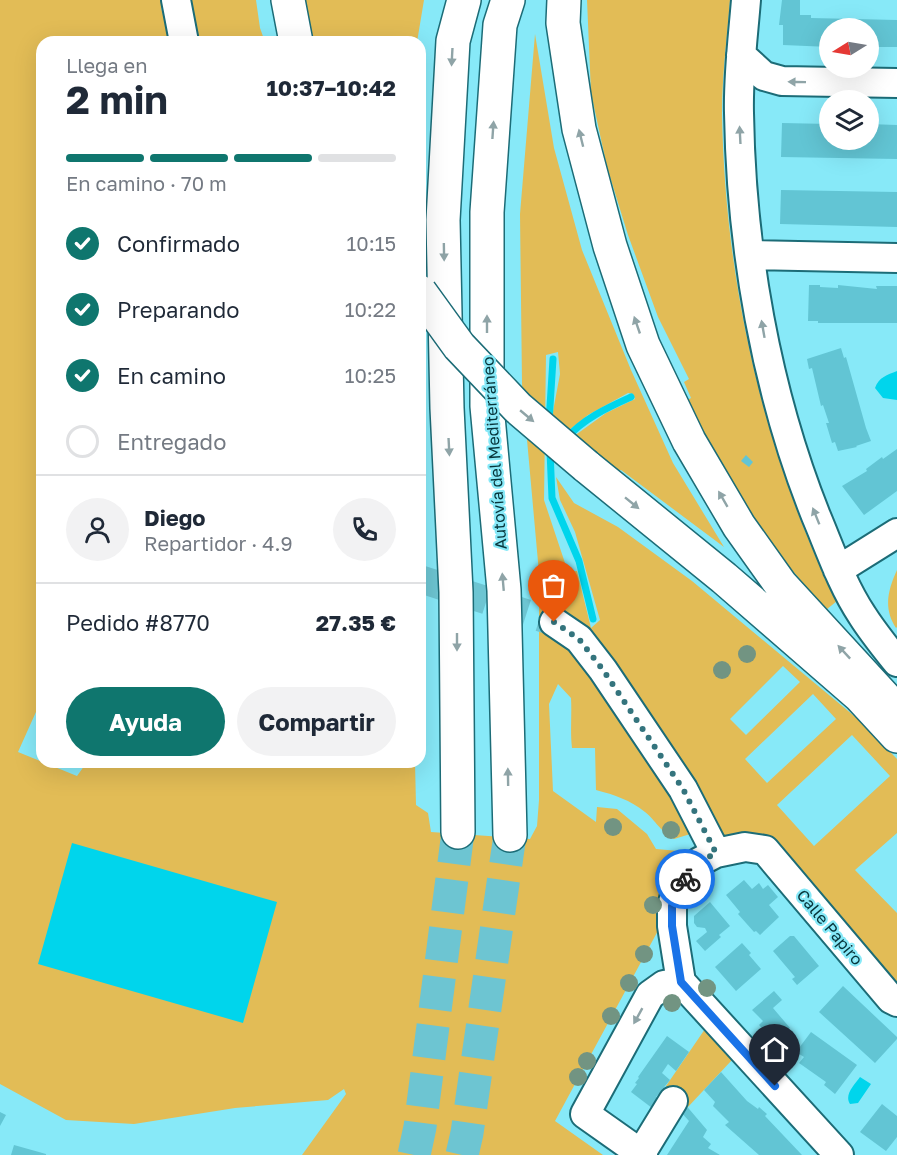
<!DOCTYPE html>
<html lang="es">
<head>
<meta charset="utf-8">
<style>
	:root { --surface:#fff; --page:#f2f2f3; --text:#1f2937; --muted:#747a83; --line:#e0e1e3; --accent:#0f766e }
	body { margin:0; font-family:"Golos Text",sans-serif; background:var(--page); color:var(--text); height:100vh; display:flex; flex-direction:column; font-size:22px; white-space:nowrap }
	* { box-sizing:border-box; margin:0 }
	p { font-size:20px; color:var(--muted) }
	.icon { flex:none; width:33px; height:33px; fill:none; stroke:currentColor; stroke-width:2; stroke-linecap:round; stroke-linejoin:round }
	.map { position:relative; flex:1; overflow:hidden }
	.drawer { position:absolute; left:36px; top:36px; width:390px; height:732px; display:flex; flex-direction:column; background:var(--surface); border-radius:18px; box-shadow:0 6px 24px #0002 }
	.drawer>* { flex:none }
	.needle { width:39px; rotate:259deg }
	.buttons { position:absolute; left:819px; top:18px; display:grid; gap:12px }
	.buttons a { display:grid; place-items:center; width:60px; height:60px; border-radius:50%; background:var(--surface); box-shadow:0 6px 24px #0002; font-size:30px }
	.pin { position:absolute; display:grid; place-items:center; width:51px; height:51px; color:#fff; margin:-62px -26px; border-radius:50% 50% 50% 0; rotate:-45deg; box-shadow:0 0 6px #0007 }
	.pin .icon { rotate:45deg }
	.courier { position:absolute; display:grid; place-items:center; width:60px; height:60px; margin:-30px; border:4px solid #1a73e8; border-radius:50%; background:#fff; color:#222; box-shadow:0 2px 8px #0007 }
	.headline em { font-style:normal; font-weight:700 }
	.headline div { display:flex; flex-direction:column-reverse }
	.headline { display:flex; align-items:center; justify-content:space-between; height:102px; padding:0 30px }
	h1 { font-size:39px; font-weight:700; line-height:45px }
	.bar { display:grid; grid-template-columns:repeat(4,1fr); gap:9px 6px; align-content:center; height:72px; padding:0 30px }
	.bar i { height:8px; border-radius:4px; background:var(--line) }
	.bar .on { background:var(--accent) }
	.bar p { grid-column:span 4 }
	.line { display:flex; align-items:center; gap:15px; padding:0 30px; border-top:2px solid var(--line) }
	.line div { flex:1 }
	.round { display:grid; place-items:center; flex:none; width:63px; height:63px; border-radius:32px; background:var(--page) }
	ol { padding:0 30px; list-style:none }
	li { display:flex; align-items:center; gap:18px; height:66px }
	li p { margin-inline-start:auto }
	li .icon { padding:6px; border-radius:50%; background:var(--accent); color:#fff; stroke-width:4 }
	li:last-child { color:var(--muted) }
	li i { width:33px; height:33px; border:3px solid var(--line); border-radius:50% }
	.cta { display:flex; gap:12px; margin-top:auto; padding:12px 30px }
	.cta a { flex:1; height:69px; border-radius:36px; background:var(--accent); color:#fff; font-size:24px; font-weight:700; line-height:69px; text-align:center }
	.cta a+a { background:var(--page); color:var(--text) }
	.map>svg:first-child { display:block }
	.green { fill:#e2bc56; fill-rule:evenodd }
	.water { fill:#00d5ec }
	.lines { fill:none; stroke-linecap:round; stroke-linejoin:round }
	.stream { stroke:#00d5ec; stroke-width:7 }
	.building { fill:#62c5d4 }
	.minor-tunnel { stroke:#6dc5d2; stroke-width:28; stroke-dasharray:28 14; stroke-linecap:butt }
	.highway-tunnel { stroke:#6dc5d2; stroke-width:33; stroke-dasharray:33 16; stroke-linecap:butt }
	.minor-casing { stroke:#1c6c77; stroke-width:32 }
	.highway-casing { stroke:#1c6c77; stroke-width:36 }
	.minor { stroke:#fff; stroke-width:28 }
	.highway { stroke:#fff; stroke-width:33 }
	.highway-bridge-casing { stroke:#1c6c77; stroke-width:36; stroke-linecap:butt }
	.highway-bridge { stroke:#fff; stroke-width:33 }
	.tree { fill:#729482 }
	.oneway { fill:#8fa4a7 }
	.done { stroke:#34747d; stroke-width:6; stroke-dasharray:0 10.8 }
	.route { stroke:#1a73e8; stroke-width:8 }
	.labels { text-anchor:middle; stroke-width:4.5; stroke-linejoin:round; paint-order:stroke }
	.street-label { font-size:16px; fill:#07353b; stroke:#87e9f8 }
</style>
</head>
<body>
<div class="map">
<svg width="897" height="1155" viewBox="0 0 897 1155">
	<rect width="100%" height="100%" fill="#87e9f8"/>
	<path class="green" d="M0 0H169V3L161 8 171 42H42V703H40L18 752 77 776 87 762H415L416 805 428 813 431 832 530 839 537 826 539 800V573L522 384 520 214 535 34 554 148 582 250 631 370 673 463 724 547 621 470 611 475 570 439 606 413 635 399 633 394 628 393 588 415 564 434 551 422 560 374 558 352 546 355 544 500 568 572 577 571 591 628 600 620 575 532 560 500 556 477 574 503 618 527 692 581 859 720 897 759V833L855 870 897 913V993L773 846 723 843 574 643 697 832 674 839C658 829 657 822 645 812 630 800 615 795 596 790L595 748H572C570 731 572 715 571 698L558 684 549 704 553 791 596 822 597 807 617 809 647 834 656 849 690 852 660 927 555 1121 603 1155H302L346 1094 344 1089 328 1100 235 1108 134 1124 66 1120 0 1084ZM783 666 800 682 746 735 730 719ZM813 694 836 719 767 783 745 759ZM852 735 890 776 814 846 777 805Z
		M183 0H256L260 28 265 42H195Z
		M299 0H424L417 42H312Z
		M587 0H730C727 38 722 76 722 114 725 279 761 441 831 591L838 588 843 596 826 610 774 549 736 497 684 402 691 398 684 382 689 379 658 317 628 235 607 167 591 93Z
		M897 570V627L896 628C883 608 888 590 897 570Z
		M705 1029 732 1060 687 1108 666 1086Z"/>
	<path class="water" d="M897 371V400L883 398 875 388C879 377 887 375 897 371Z
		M72 843 277 902 243 1023 38 964Z
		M860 1077 871 1084 858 1103 850 1104C844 1095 854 1085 860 1077Z"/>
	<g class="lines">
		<path class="stream" d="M549 422 553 359
			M566 439C582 419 609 407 631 397
			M550 451 552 498 579 561 593 619"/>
	</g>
	<path class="building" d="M782 0H800V15H811V18L897 20V47H868V28H830V47L783 45V25H779Z
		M782 123 830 124V140H868V124L897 125V159L781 157Z
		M781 190 897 192V227L780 224Z
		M809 285H820V287L838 288V285L877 289 876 286H897V323H818V321H808Z
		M841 348 844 358 846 357 866 428 871 441 856 446 857 447 838 451 835 442 832 443 826 423H829L823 405 821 406 812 368 809 369 807 359Z
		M897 449V491L864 515 842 486 867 471 866 469 882 457 883 459Z
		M746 455 753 462 749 467 741 461Z
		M744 880 752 889 759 883 763 889 768 885 778 897 769 905 779 917 760 935 756 931 754 932 738 914 740 912 726 895Z
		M710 902 730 926 719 935 721 937 705 951 696 941 707 932 705 928 697 927 694 923V916Z
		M790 936H794L819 966 797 985 792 979 795 977 773 951Z
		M742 943 751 953 749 955 761 969 736 991 715 967Z
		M843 986 897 1037V1039L875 1063 819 1012Z
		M774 991 782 1000 773 1008 790 1028 775 1042 759 1025 763 1021 752 1010Z
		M811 1032 857 1065 835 1094 824 1085 826 1082 799 1063 804 1057 796 1052Z
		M667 1036 689 1052 676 1071 668 1064 662 1073 670 1080 656 1097 659 1099 652 1108 631 1092 637 1084 635 1083 639 1078 638 1077Z
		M721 1072 747 1101 758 1109 759 1107 767 1114 765 1116 802 1155H759L725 1125 729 1122 713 1106 715 1102 704 1090Z
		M684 1103 707 1130 703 1137 711 1144 708 1148 720 1155H667L689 1121 679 1110Z
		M882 1104 897 1116V1137L886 1151 860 1132Z
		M0 1112 6 1115 0 1126Z
		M14 1145 46 1154V1155H11Z"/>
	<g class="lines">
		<path class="minor-tunnel" d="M420 579 554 622"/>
		<path class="highway-tunnel" d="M414 1155 420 1127 458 832
			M462 1155 467 1133 510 835"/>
		<defs>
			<path id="minor" d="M176 0 184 42
				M746 0C743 37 738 75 739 113 741 248 766 391 816 516 830 549 842 585 862 615 872 631 885 647 897 662
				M741 55 764 76 782 81 897 83
				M750 255 897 258
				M838 570 897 533
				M554 622 579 639 603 670 683 789 716 853
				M640 1155 673 1101
				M643 1155 585 1114 650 995 664 985 681 982
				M839 1155 681 982 672 926V906L677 888 699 862 716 853 745 847 765 850 891 999 897 1002"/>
			<path id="highway" d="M288 0 296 42
				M508 0 500 25 487 212V406L504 590 510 835
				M564 0 563 23 579 129 610 246 643 345 689 441 739 526 781 585 897 711
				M586 466 724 578 860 696 897 736
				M458 832 456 592 447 408 443 220 453 41 464 0"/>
		</defs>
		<use href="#minor" class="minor-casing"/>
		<use href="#highway" class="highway-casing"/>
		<use href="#minor" class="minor"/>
		<use href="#highway" class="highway"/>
		<defs>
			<path id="highway-bridge" d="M420 292 459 346 518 408 586 466"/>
		</defs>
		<use href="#highway-bridge" class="highway-bridge-casing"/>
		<use href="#highway-bridge" class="highway-bridge"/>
	</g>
	<g class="tree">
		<circle cx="747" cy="654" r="9"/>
		<circle cx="722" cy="670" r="9"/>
		<circle cx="613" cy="827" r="9"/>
		<circle cx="671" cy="830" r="9"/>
		<circle cx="653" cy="905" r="9"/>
		<circle cx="644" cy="954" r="9"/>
		<circle cx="629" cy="983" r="9"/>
		<circle cx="707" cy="988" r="9"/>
		<circle cx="672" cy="1003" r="9"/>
		<circle cx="611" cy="1016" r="9"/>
		<circle cx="587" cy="1061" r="9"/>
		<circle cx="578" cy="1077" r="9"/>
	</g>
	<defs><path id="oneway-solid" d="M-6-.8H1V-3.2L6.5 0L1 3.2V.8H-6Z" transform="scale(1.5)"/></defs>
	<g class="oneway">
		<use href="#oneway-solid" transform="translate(452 57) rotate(93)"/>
		<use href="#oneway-solid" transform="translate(797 82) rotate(-179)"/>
		<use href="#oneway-solid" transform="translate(493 130) rotate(-86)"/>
		<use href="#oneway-solid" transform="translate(740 135) rotate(-93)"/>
		<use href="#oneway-solid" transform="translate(581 138) rotate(-104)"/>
		<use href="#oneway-solid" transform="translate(444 252) rotate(89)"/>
		<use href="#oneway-solid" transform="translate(487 324) rotate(-90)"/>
		<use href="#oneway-solid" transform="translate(637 325) rotate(-109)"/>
		<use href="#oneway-solid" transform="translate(763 329) rotate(-100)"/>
		<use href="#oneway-solid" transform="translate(527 416) rotate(40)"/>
		<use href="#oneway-solid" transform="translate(449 447) rotate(87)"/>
		<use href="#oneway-solid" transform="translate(723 499) rotate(-120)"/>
		<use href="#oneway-solid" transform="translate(632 503) rotate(39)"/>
		<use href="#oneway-solid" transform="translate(816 516) rotate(-112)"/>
		<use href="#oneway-solid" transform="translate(503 582) rotate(-95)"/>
		<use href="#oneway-solid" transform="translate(457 642) rotate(90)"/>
		<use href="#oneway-solid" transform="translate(844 652) rotate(-133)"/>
		<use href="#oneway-solid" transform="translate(508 777) rotate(-91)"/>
		<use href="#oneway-solid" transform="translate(638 1016) rotate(119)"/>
	</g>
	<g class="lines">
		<path class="done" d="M554 622 579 639 603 670 683 789 716 853 699 862 685 879"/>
		<path class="route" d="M685 879 677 888 672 906V926L681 982 775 1086"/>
	</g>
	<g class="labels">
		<g class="street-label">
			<text transform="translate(494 453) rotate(-94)" y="6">Autovía del Mediterráneo</text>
			<text transform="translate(830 927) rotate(50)" y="6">Calle Papiro</text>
		</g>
	</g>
</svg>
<div class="buttons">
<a><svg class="needle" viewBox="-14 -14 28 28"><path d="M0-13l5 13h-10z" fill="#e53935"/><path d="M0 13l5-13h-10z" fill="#747a83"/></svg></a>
<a><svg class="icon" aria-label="layers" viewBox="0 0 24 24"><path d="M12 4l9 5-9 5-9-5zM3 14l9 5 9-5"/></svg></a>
</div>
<div class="pin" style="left:554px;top:622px;background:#ea580c"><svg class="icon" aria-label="bag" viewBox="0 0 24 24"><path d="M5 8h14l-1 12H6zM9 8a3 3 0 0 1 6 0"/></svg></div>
<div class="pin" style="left:775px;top:1086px;background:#1f2937"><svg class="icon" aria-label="home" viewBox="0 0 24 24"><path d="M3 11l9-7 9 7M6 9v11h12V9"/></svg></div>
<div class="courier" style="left:685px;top:879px"><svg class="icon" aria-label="bike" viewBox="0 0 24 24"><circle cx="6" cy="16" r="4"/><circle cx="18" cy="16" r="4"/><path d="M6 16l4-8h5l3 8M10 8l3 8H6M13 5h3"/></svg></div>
<section class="drawer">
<div class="headline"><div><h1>2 min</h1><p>Llega en</p></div><em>10:37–10:42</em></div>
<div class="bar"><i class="on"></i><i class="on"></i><i class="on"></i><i></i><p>En camino · 70 m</p></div>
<ol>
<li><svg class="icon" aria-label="check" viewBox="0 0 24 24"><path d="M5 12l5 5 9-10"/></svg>Confirmado<p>10:15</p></li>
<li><svg class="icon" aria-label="check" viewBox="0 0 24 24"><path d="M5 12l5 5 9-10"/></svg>Preparando<p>10:22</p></li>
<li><svg class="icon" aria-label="check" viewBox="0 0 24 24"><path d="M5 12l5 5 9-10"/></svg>En camino<p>10:25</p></li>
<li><i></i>Entregado</li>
</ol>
<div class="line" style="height:108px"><a class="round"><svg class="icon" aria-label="person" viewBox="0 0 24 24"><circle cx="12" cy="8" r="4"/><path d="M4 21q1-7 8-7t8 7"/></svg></a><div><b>Diego</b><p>Repartidor · 4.9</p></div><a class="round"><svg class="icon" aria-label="phone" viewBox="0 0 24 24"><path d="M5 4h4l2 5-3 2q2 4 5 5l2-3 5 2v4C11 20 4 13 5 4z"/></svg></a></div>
<div class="line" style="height:78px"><div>Pedido #8770</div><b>27.35 €</b></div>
<div class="cta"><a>Ayuda</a><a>Compartir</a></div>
</section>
</div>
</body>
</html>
